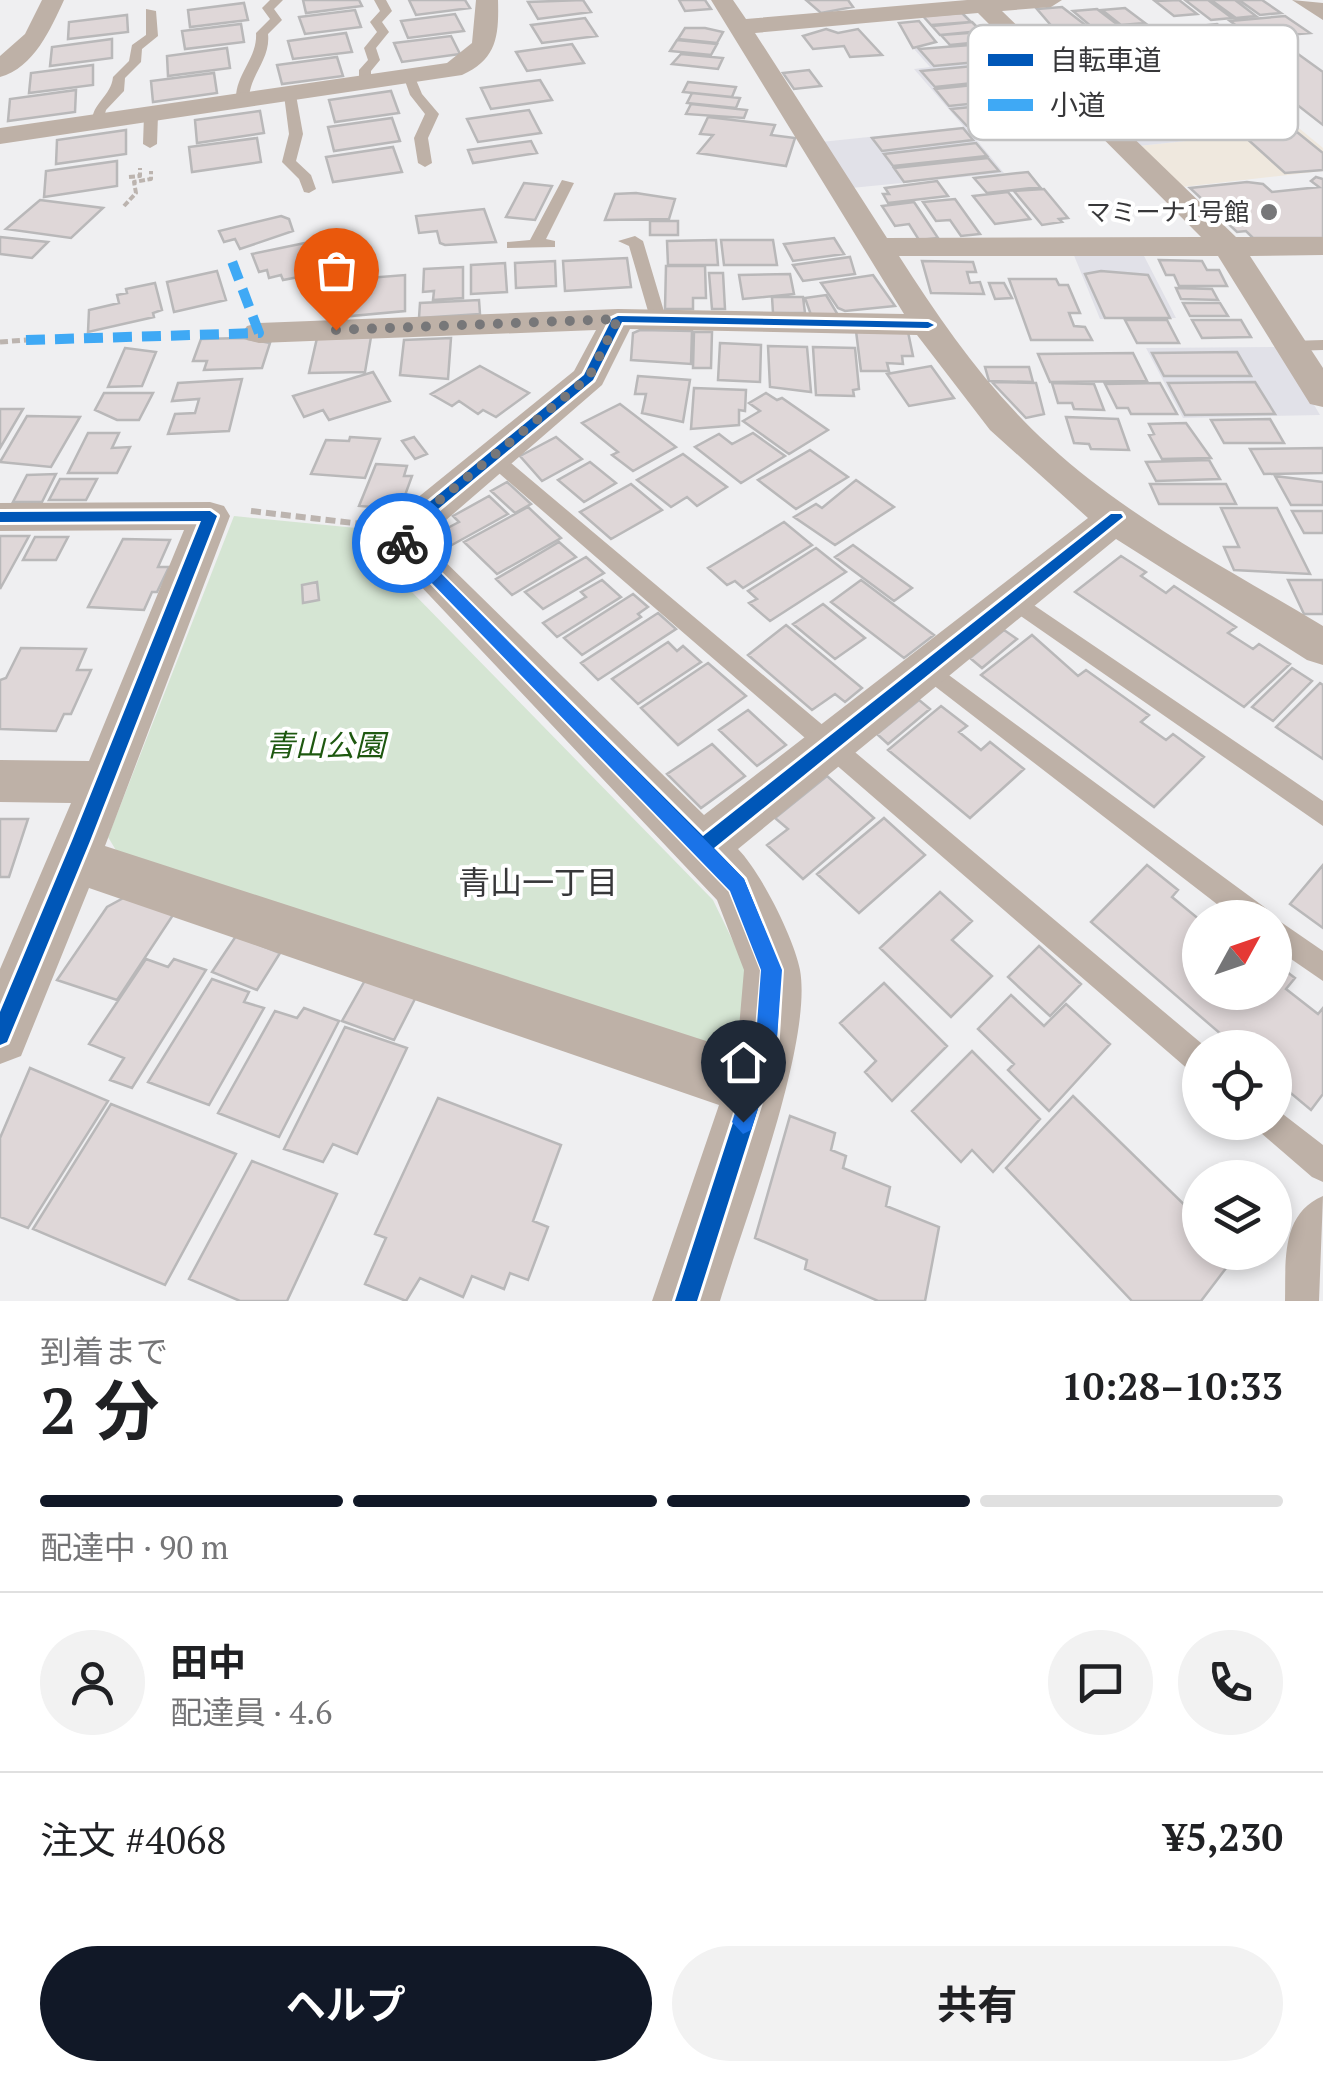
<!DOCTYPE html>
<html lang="ja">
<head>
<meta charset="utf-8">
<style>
	:root { --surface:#fff; --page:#f2f2f2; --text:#202124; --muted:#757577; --line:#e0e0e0; --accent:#111827 }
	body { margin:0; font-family:"PT Serif","Noto Sans JP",serif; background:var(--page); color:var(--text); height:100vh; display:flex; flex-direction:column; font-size:38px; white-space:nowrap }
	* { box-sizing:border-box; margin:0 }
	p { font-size:32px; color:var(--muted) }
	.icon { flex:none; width:55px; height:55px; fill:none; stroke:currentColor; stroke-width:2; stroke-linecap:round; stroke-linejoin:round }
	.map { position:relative; height:1301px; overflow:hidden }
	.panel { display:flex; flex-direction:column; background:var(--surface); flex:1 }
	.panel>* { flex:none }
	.needle { width:65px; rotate:50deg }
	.fabs { position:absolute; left:1182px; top:900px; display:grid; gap:20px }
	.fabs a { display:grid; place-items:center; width:110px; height:110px; border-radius:50%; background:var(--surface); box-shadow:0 5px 15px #0003; font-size:50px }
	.pin { position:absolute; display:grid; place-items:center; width:85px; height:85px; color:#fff; margin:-102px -42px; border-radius:50% 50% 50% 0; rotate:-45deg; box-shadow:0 0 10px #0007 }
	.pin .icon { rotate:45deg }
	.courier { position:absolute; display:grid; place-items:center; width:100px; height:100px; margin:-50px; border:8px solid #1a73e8; border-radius:50%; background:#fff; color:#222; box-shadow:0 2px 12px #0007 }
	.summary em { font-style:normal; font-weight:700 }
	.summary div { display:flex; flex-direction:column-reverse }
	.summary { display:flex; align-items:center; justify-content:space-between; height:170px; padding:0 40px }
	h1 { font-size:65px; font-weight:700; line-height:75px }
	.bar { display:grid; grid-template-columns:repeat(4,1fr); gap:15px 10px; align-content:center; height:120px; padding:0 40px }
	.bar i { height:12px; border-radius:8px; background:var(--line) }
	.bar .current { background:var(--accent) }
	.bar p { grid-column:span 4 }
	.line { display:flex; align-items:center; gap:25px; padding:0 40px; border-top:2px solid var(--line) }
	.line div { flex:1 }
	.round { display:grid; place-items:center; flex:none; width:105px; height:105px; border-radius:52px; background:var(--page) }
	.cta { display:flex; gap:20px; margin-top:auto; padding:20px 40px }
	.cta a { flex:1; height:115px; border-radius:60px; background:var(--accent); color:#fff; font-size:40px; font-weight:700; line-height:115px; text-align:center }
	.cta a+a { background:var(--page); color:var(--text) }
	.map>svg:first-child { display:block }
	.commercial { fill:#efe8de }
	.built { fill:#e1e1e8 }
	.green { fill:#d5e5d3 }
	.building { fill:#dfd7d8; stroke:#b9b8b9; stroke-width:2.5 }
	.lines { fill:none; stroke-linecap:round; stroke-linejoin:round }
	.path-far2 { stroke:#bcb4af; stroke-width:4; stroke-dasharray:6 2.5; stroke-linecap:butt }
	.path-far1 { stroke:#bcb4af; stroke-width:5; stroke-dasharray:8 4; stroke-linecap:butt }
	.path { stroke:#bcb4af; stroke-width:6; stroke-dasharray:10 5; stroke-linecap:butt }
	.service { fill:#beb1a7; fill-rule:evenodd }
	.minor { fill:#beb1a7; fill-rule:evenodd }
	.quiet { stroke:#3fa9f5; stroke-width:10; stroke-dasharray:19 10; stroke-linecap:butt }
	.cycleway-casing { stroke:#fff; stroke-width:6 }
	.cycleway { fill:#0057b8; fill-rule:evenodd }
	.route { fill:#1a73e8 }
	.done { stroke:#777779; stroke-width:10; stroke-dasharray:0 18 }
	.poi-dot { fill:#777779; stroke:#fff; stroke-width:4 }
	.labels { text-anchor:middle; stroke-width:8; stroke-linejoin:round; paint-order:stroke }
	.far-poi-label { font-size:25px; fill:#373739; stroke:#fff; text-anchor:end }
	.park-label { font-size:30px; font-style:italic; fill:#1e5810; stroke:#fff }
	.neighbourhood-label { font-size:32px; fill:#373739; stroke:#fff }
	.key { fill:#fff; stroke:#c3c3c4; stroke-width:2.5 }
	.key-label { font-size:28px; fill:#373739 }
</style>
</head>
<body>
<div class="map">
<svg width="1323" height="1301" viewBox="0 0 1323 1301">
	<rect width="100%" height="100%" fill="#efeff1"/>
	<path class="commercial" d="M1300 129 1323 148V171L1182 187 1138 146Z"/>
	<path class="built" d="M1009 40 1085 115 966 127 1004 173 851 188 821 142 964 127 914 69 930 67 914 49Z
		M1252 91 1300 129 1138 146 1098 106Z
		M1142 252 1176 318 1100 319 1073 253Z
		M1280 347 1320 415 1183 418 1146 348Z"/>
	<path class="green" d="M234 516 377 530 366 545 713 900 747 970 739 1033 710 1051 120 857 108 837Z"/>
	<path class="building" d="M303 0H359L362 6 306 13Z
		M409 0H465L470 8 416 15Z
		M583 0 591 12 538 19 528 2Z
		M679 0H705L711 9 685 11Z
		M806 0H848L853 7 821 13Z
		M1179 0 1197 14 1174 16 1155 1Z
		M1185 0H1208L1232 18 1211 20Z
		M1211 0H1235L1256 16 1236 18Z
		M1239 0H1262L1281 13 1260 15Z
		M244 3 248 20 190 27 188 10Z
		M1062 7 1088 27 1055 30 1037 9Z
		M1125 8 1145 23 1121 25 1102 10Z
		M1097 9 1118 25 1093 28 1073 11Z
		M355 10 361 27 305 34 299 17Z
		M962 13 971 22 931 25 923 16Z
		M455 14 464 31 408 38 401 21Z
		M127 15 128 32 68 39 69 22Z
		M1285 16 1310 33 1253 38 1230 21Z
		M585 18 597 36 542 43 531 25Z
		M919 21 936 42 913 48 899 23Z
		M972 22 981 31 940 35 932 26Z
		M241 24 244 42 185 49 182 31Z
		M1217 24 1252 50 1215 54 1182 28Z
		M685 28H705L723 32 717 43 678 39Z
		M826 29 838 33 858 29 882 55 850 57 844 46 813 49 803 36Z
		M982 32 991 41 950 45 941 35Z
		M346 33 352 52 293 59 288 41Z
		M451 36 460 54 402 62 394 43Z
		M112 39V58L50 66 52 47Z
		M677 40 717 44 711 55 670 51Z
		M572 44 584 63 527 71 516 52Z
		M983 44 999 60 934 66 919 49Z
		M227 48 230 68 168 76 167 56Z
		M681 54 723 58 718 69 672 64Z
		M1298 54 1323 72V125L1246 65Z
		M337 57 343 76 282 84 277 65Z
		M1005 63 1015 74 1007 75 1012 79 935 87 921 71Z
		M93 65V85L29 93 31 73Z
		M809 70 821 86 794 89 783 73Z
		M214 73 217 93 153 102 151 81Z
		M540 80 552 100 491 109 481 88Z
		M1012 81 1028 98 949 106 935 89Z
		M688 82 736 87 732 97 683 92Z
		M76 90 75 112 8 121 10 99Z
		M391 91 399 113 335 122 329 100Z
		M692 93 740 98 736 108 687 103Z
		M1030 101 1047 118 967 126 951 109Z
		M691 104 747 110 744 118 686 114Z
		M529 110 541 133 478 142 467 119Z
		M260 111 264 133 197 143 195 120Z
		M708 117 775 125 771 135 795 138 786 166 698 153 713 135 700 134Z
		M392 118 400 141 334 151 328 127Z
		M963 128 973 140 882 151 872 138Z
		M126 130V154L56 164 57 140Z
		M1297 132 1323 153V170L1285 173 1244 136Z
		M257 138 261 162 192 172 189 147Z
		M531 141 537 153 473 163 468 150Z
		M976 143 987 156 893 166 884 154Z
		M393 147 402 172 333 182 326 157Z
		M988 158 999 171 904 182 894 168Z
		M117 161V186L44 197 46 171Z
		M1028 172 1040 187 987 193 974 178Z
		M1316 177 1323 179V238H1253L1246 231 1237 232 1190 188 1247 182 1263 184 1272 192 1319 187 1311 181Z
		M937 181 948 196 888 203 883 194H889L885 188Z
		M524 183 552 186 535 220 506 217Z
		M1044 189 1068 218 1059 219 1062 222 1042 225 1014 191Z
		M1008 192 1030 219 995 224 973 196Z
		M636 193 675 199 669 219 605 220 615 194Z
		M955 199 980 234 961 236 950 220 936 221 923 202Z
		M40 200 103 208 71 238 6 229Z
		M914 202 938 238 919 240 909 224 895 226 882 206Z
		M484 209 496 242 445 245 440 243 437 231 419 233 416 216Z
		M281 216 289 219 293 231 240 249 235 239 224 242 219 231Z
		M650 221H678V235H650Z
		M0 237 48 242 32 258 0 254Z
		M834 238 844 254 793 261 784 244Z
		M716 240 718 265H668L667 241Z
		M721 240H773L777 265H724Z
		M305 243 308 251 316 249 324 267 313 269 314 274 283 280 281 275 269 278 267 270 259 272 252 254Z
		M850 257 855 274 803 281 793 265Z
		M627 258 631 287 565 291 563 261Z
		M1159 260 1202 261 1207 270H1219L1227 286H1179L1174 275H1166Z
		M555 261 556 286 516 288 515 263Z
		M922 261 973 262 976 272H967L970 283 980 282 984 294 931 293Z
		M505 263 507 292 471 294V265Z
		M666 266H705L706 298H693V309H665Z
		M463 267V298L433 300 434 291 423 292 424 269Z
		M217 271 226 300 174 312 167 282Z
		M1101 271 1148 275 1170 318H1105L1085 274Z
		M709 273H723L725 309H712Z
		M790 274 794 294 743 299 739 275Z
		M405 275V311L340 317 343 280Z
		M873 275 895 306 845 311 838 308 821 283Z
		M1009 279H1056L1059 285H1068L1080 313H1069L1074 326 1085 327 1092 340H1031Z
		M155 283 162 310 153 313 154 317 88 332 89 310 119 303 117 295 127 293 126 289Z
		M989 283H1004L1012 298 995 299Z
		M1176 288 1212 289 1218 300 1181 299Z
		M826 295 838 315H811L805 298Z
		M772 297H803L805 313H773Z
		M479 300 480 314 419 318 420 303Z
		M1183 303H1220L1228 316H1190Z
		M1125 320H1167L1179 343H1137Z
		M1192 320H1241L1251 337 1202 338Z
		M640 330 692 331 691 364 631 360 633 333Z
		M856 331 908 332 913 356H902L903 364 887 363 889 371H861Z
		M694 332H712L711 368H693Z
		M371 337 365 372 309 373 317 338Z
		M243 338 270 343 262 368 204 370 207 361H193L201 339Z
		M451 338 448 379 400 375 404 340Z
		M720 343 761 345 760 382 718 380Z
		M768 346 807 347 811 392 770 387Z
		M813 347 855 348 859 389 853 390 854 396 816 395Z
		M125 348 156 352 142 386 108 387Z
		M1237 352 1251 376H1164L1152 353Z
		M1133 353 1147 381 1050 382 1038 354Z
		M480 366 529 393 496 417 483 410 478 414 459 401 452 406 431 394Z
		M931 366 954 398 909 406 887 374Z
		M985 367H1029L1033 382 989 381Z
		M373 372 390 401 329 420 323 410 304 417 293 396Z
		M638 376 690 380 683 422 642 413 646 394H635Z
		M242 379 229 431 168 434 175 414 195 413 199 399 172 401 178 383Z
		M992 382 1036 383 1044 414 1026 418Z
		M1255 382 1275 414 1185 415 1168 383Z
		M1052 383 1094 384 1104 410 1074 409 1072 403H1058Z
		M1160 383 1177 414H1131L1128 408H1117L1105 384Z
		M694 388 746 390 745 411 739 410V425L691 429Z
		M104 393H153L139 420H117L95 410Z
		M766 393 777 400 782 398 828 430 789 454 743 421 760 411 749 403Z
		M620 404 676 447 633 471 612 455 618 452 582 423Z
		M0 409H23L0 448Z
		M27 416 80 417 51 467 0 462Z
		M1066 417 1118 419 1129 450 1091 449 1089 444 1074 443Z
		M1270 419 1284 443H1224L1211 420Z
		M1186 423 1211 458 1162 459 1149 435 1154 434 1149 424Z
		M88 433H119L112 448 130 447 117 473H68Z
		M753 433 785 456 741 483 695 447 719 434 732 444Z
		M350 437 380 439 365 478 311 474 326 440 349 441Z
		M414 437 427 454 415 459 402 441Z
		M556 437 582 459 542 481 520 456Z
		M1323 448V473L1264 474 1250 449Z
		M810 450 848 477 796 509 758 480Z
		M683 454 727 487 697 506 687 497 671 507 637 480Z
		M1209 460 1220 479 1156 481 1146 462Z
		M590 462 616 483 584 502 558 480Z
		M376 464 407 466 404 476H412L400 509 359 506Z
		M56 474 42 502H13L27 475Z
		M1275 476 1323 482V505H1291Z
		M60 479H97L86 500H49Z
		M856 480 894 507 835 545 794 517 816 504 822 508Z
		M507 482 531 504 515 513 491 491Z
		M631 484 662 510 611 539 580 512Z
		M1150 484H1226L1236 504H1159Z
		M489 496 508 514 450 546 438 533 459 522 453 516Z
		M528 507 561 538 497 574 464 542Z
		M1221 508H1277L1310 574 1234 570 1224 547H1239Z
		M1292 511H1323V533H1304Z
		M784 522 812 545 743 588 735 581 727 585 708 568Z
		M0 536H29L0 589Z
		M35 537H68L56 560H23Z
		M123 539 170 540 158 567H169L157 592H152L144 610 88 607Z
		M559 542 576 557 512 595 496 579Z
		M853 545 912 588 894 601 835 557Z
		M816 548 846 572 770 621 749 603 757 599 748 591Z
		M1121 556 1146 572 1141 576 1166 593 1174 586 1236 627 1228 633 1253 649 1259 644 1290 664 1244 707 1075 592Z
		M586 557 604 573 543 609 525 592Z
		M602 580 621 597 557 637 543 623 586 597 581 592Z
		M861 580 934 635 904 658 831 602Z
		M1288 580H1323V614H1304Z
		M317 582 319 600 303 603 302 585Z
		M633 594 648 607 638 614 641 617 582 655 564 638Z
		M823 604 865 638 835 659 793 624Z
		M658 613 676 629 598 680 581 663Z
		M786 625 862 688 845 702 835 694 812 710 748 655Z
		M1004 630 1017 639 982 668 970 658Z
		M1032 635 1078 676 1086 670 1149 715 1141 722 1166 740 1173 734 1204 757 1154 807 981 675Z
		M668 642 677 651 683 646 701 662 638 704 612 679Z
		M21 648 86 649 77 670H91L71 714H64L56 731 0 729V680L6 678Z
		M708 663 746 696 678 745 641 708Z
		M1292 668 1312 681 1273 721 1252 707Z
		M1320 683 1323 685V759L1276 727Z
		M919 700 930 709 888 744 877 734Z
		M941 706 967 726 959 732 981 750 990 742 1024 769 970 818 888 750Z
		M748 710 786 745 757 766 719 730Z
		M712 744 745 776 701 808 667 774Z
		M827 776 874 818 803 879 767 845 788 829 775 818Z
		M884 818 925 855 859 913 817 874Z
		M0 819H28L9 877H0Z
		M1147 865 1178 890 1172 897 1200 920V992H1275V963L1295 978 1286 989 1318 1014 1323 1008V1094L1311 1110 1275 1080V1048H1237L1091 922Z
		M1323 865V928L1290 904Z
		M940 892 972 921 952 940 992 976 951 1017 880 948Z
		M127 896 175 912 117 1000 57 980 107 907Z
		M236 936 280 953 257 990 212 972Z
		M1039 946 1081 984 1050 1016 1008 977Z
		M146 959 168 967 174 959 206 970 132 1088 110 1080 124 1058 89 1044Z
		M368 975 418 993 394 1040 342 1021Z
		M212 979 249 992 244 1002 264 1008 209 1105 148 1082Z
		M884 983 947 1046 892 1101 865 1072 876 1061 840 1023Z
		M1011 995 1044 1026 1066 1004 1110 1044 1049 1111 1008 1070 1014 1064 978 1029Z
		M304 1008 339 1021 279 1137 218 1113 275 1011 297 1018Z
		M345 1027 407 1048 357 1154 333 1144 323 1162 284 1149Z
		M972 1051 1040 1119 993 1172 972 1150 961 1162 912 1111Z
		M30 1068 108 1101 28 1228 0 1217V1138Z
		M1073 1096 1200 1220V1252L1236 1255 1201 1301H1132L1006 1168Z
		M438 1098 561 1145 533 1221 548 1227 528 1280 510 1273 504 1289 472 1276 463 1297 420 1278 406 1301 365 1284 386 1238 375 1234Z
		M111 1104 236 1154 165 1285 33 1229Z
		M790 1116 835 1133 831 1150 846 1156 843 1168 890 1187 886 1206 939 1227 925 1301H878L805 1269 807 1260 755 1238Z
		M252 1161 337 1194 287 1301H240L189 1279Z"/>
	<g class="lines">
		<path class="path-far2" d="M129 177 140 176V168
			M124 206 136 193 134 182 151 179V171"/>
		<path class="path-far1" d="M0 342 26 340"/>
		<path class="path" d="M251 511 362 524"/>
		<path class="service" d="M270 0H283L274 9 282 20 268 34C271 60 248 76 249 102L237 105C231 78 258 60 256 33L270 19 262 8Z
			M374 0H386L392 11 382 22 389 32 376 48 380 60 371 71V85L365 89 359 85V70L368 60 364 48 377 32 370 22 380 11Z
			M146 9 156 11 158 36 142 49 141 62 125 78 124 91 106 110 102 125H92C90 104 111 97 113 77L129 61 132 45 146 35Z
			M410 74 414 75 422 94 439 114 428 138 432 163 425 167 418 163 414 138 425 114 410 95 404 78Z
			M290 91 296 95 303 134 296 161 311 175 316 189 309 193 304 192 299 179 282 162 289 134 284 95Z
			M151 111 158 115 157 144 150 148 143 144 144 115Z
			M562 180 574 183 546 239 555 241V247L507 248V242L530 240Z
			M635 236 643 241 666 318 664 322H652L650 318 629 246 618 241Z
			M1323 340V350L1291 351 1282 346 1291 341Z
			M492 451 499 453 1207 1048H1200V1076L1190 1071 485 461 482 457Z
			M1013 591 1323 801V826L1005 605 1002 599Z
			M927 659 1267 909 1270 918H1235L919 674 916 668 919 662Z
			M1275 918 1323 951V981L1275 948Z
			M1275 1108 1323 1145V1182L1312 1177 1261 1133 1257 1122H1275Z
			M1323 1196 1319 1301H1285C1286 1263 1280 1214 1323 1196Z"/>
		<path class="minor" d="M42 0H64C51 28 34 68 0 77V56L25 34Z
			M476 0H498C499 36 497 59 462 75L0 144V128L447 63 472 43Z
			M711 0H733L746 19 967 0H1062L1051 7 1002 11 1236 237H1323V255L1250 256 1323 368V407L1310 404 1218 256H899C943 325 989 391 1050 446 1131 520 1230 570 1323 626V665L1307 660 1116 539 738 849C760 871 794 938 800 970 813 1043 743 1224 720 1301H652L719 1105 89 888 21 1056 0 1064V969L71 803 0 802V760L89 761 184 530 0 531V503L210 502 224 506 230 516 105 846 737 1051 744 970 717 900 380 543 395 516 574 371 596 330 259 343 247 340 242 333 247 326 259 323 618 309 904 314ZM978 13 1201 237 887 238 755 33ZM630 329 917 335 990 430 1088 518 704 815 423 540 602 385Z
			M1292 0 1323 3V20Z"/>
		<path class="quiet" d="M26 340 259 333 230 256"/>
		<defs>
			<path id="cycleway" d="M618 316 928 322 934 325 928 328 622 322 593 380 414 529 408 542 703 836 1111 514H1121L1123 517 714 848 744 879 781 970 776 1052 697 1301H675L756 1052 763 970 731 890 394 543 404 523 584 375 612 319Z
				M210 511 217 516 90 841 7 1042 0 1045V1012L72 841 201 521 0 522V512Z"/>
		</defs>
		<use href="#cycleway" class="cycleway-casing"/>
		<use href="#cycleway" class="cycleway"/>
	</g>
	<path class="route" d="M396 539H407L744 879 782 970 776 1052 751 1130 743 1134 732 1122 755 1052 761 970 730 891 396 546Z"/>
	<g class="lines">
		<path class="done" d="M336 330 618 319 589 377 408 526 402 543"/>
	</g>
	<circle class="poi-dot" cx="1269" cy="212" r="10"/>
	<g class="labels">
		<g class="far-poi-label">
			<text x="1249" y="221">マミーナ1号館</text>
		</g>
		<g class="park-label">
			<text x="325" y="756">青山公園</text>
		</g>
		<g class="neighbourhood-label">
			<text x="538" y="894">青山一丁目</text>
		</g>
	</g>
	<rect x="968" y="25" width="330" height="115" rx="15" class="key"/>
	<rect x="988" y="54" width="45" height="12" fill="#0057b8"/>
	<rect x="988" y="99" width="45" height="12" fill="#3fa9f5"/>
	<g class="key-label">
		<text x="1050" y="70">自転車道</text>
		<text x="1050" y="115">小道</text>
	</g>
</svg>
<div class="fabs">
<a><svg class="needle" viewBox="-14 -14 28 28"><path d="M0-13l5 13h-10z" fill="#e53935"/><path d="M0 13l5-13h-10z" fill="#757577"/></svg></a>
<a><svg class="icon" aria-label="locate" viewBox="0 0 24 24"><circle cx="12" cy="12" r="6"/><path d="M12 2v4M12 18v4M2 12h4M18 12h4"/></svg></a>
<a><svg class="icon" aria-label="layers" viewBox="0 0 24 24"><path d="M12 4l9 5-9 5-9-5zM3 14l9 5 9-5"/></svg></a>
</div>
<div class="pin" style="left:336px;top:330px;background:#ea580c"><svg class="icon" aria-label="bag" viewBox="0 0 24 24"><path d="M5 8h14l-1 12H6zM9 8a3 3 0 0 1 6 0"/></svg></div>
<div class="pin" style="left:743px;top:1122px;background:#1f2937"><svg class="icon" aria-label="home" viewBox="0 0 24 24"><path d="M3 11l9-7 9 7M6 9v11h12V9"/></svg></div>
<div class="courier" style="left:402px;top:543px"><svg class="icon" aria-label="bike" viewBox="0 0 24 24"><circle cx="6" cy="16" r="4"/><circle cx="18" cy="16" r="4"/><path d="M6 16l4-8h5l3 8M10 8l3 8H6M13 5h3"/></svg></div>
</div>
<section class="panel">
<div class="summary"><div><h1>2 分</h1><p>到着まで</p></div><em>10:28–10:33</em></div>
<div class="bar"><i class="current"></i><i class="current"></i><i class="current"></i><i></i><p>配達中 · 90 m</p></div>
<div class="line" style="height:180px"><a class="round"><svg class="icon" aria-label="person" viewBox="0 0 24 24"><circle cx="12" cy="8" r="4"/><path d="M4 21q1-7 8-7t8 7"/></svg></a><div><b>田中</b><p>配達員 · 4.6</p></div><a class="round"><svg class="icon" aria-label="chat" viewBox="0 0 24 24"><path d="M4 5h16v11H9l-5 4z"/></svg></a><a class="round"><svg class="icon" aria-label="phone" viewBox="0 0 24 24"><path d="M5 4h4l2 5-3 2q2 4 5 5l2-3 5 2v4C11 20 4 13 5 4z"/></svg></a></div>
<div class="line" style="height:130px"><div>注文 #4068</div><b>¥5,230</b></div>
<div class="cta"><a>ヘルプ</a><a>共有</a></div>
</section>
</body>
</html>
